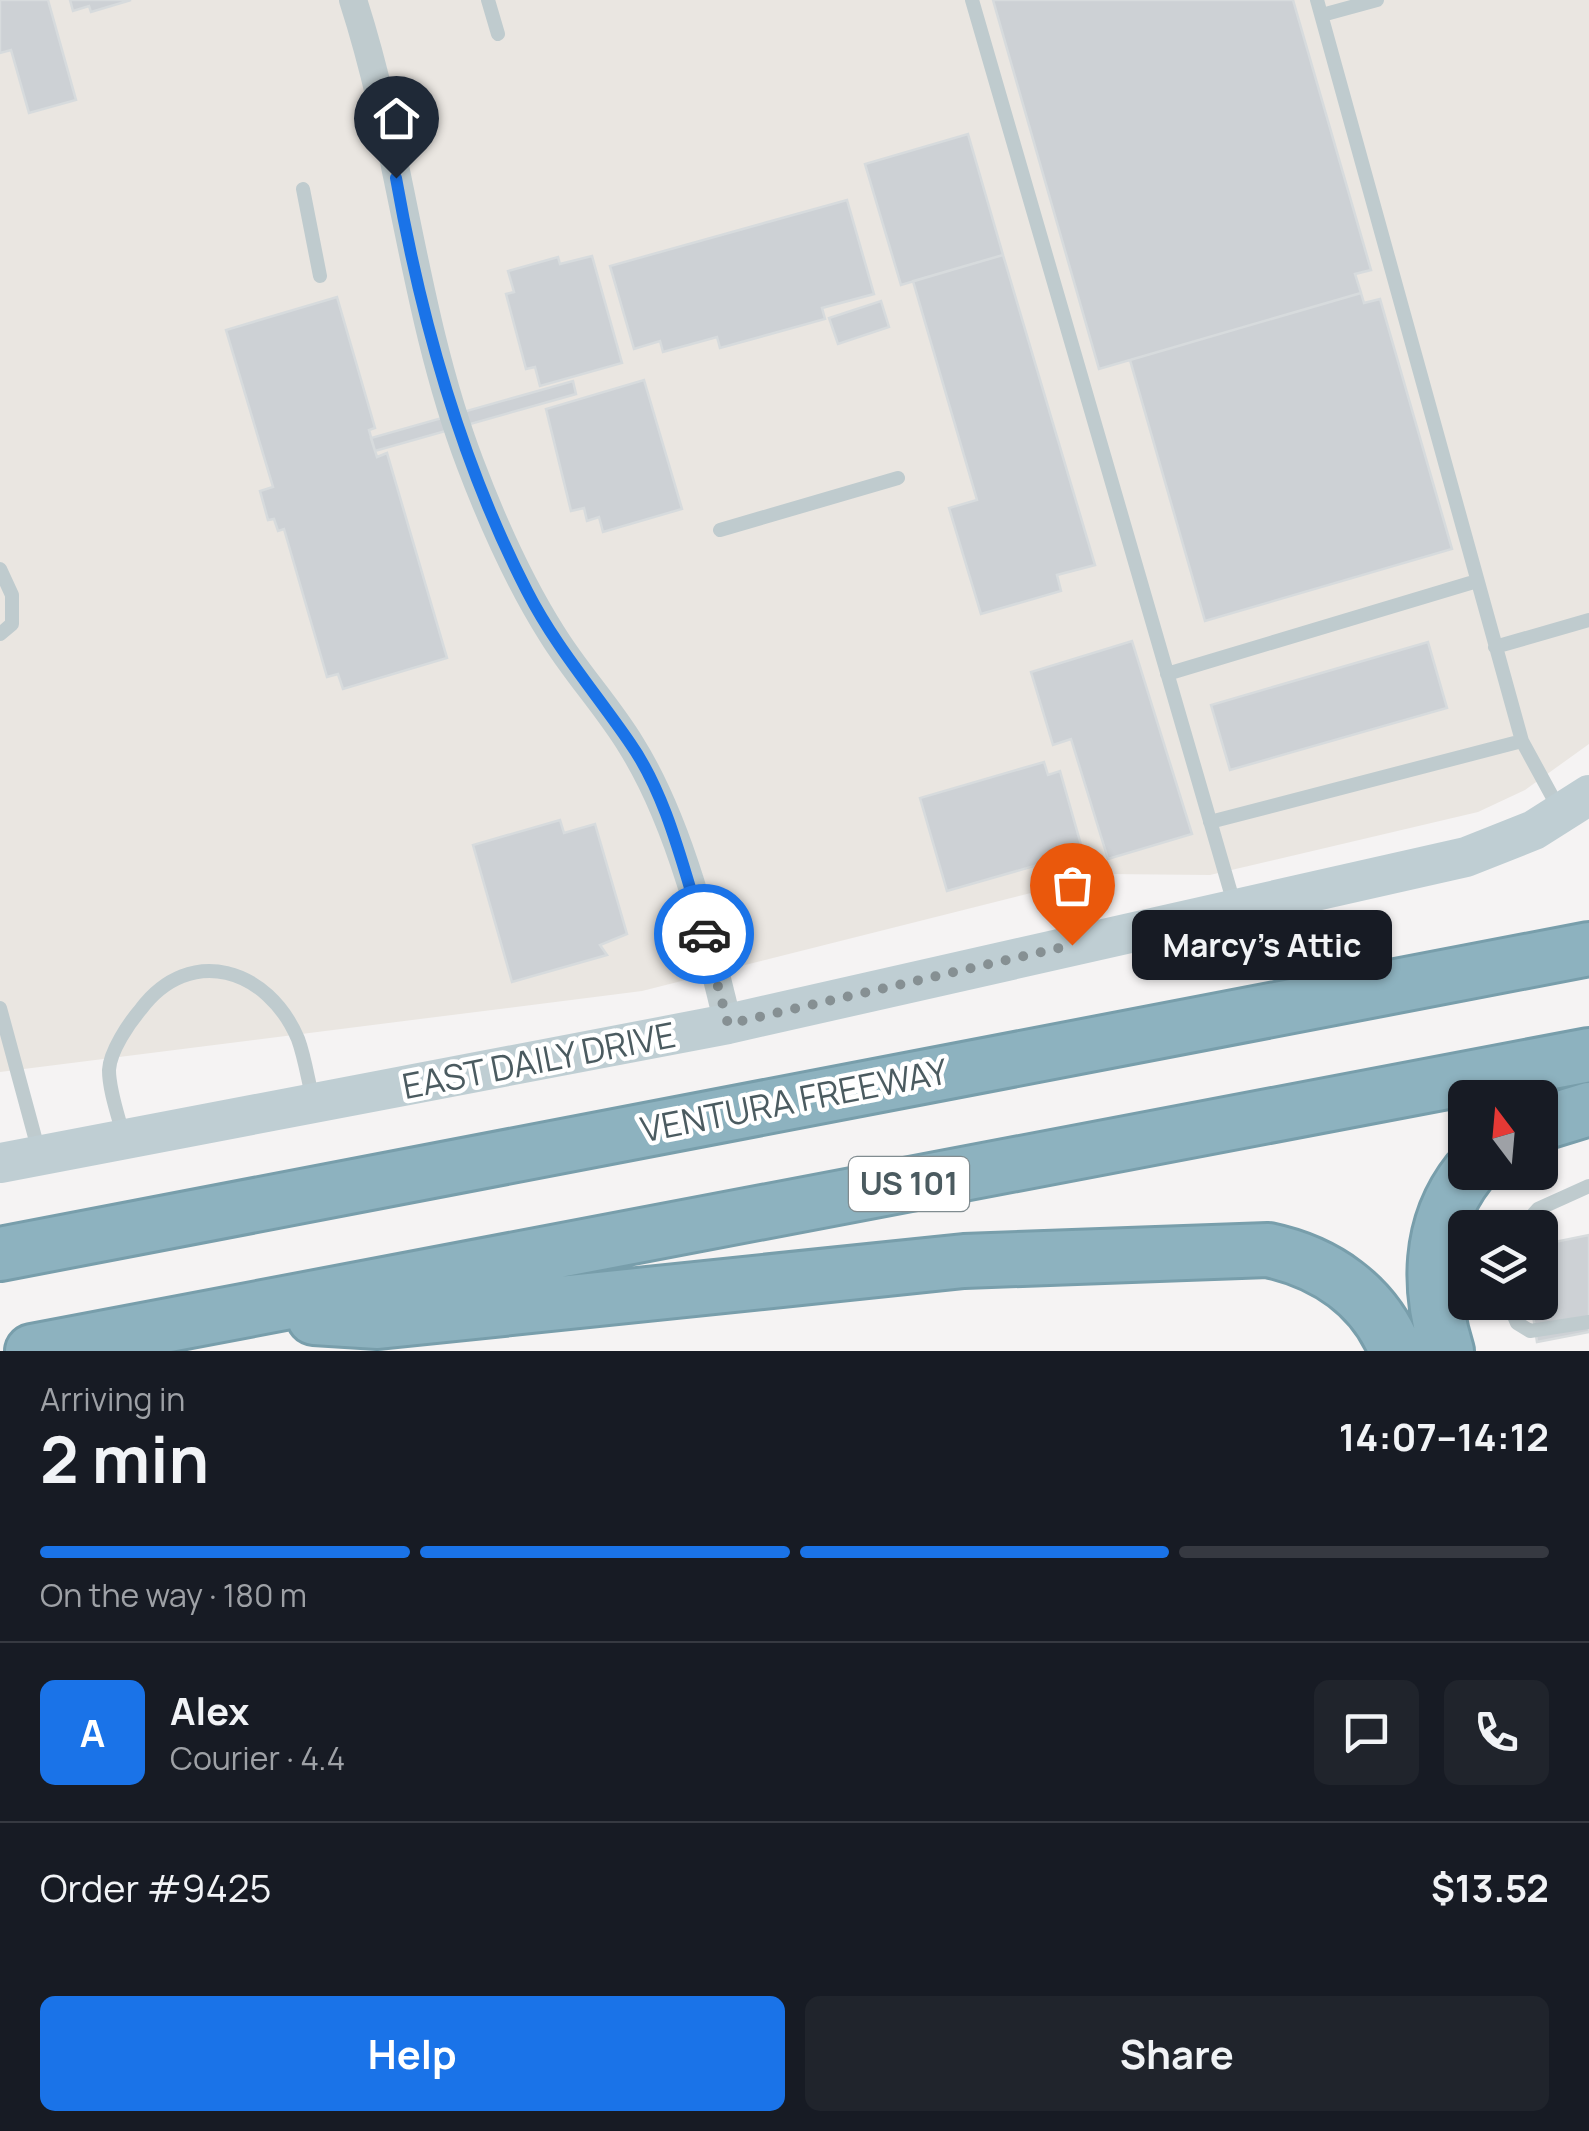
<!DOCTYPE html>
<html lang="en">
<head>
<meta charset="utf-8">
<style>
	:root { --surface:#171b24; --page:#20242c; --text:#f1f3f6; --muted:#9ea1a6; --line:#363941; --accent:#1a73e8 }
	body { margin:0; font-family:Manrope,sans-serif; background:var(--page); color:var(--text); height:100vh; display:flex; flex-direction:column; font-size:38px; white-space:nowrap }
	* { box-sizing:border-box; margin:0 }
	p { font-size:32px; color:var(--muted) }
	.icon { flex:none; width:55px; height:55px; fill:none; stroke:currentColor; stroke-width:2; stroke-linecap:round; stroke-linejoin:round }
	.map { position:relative; height:1351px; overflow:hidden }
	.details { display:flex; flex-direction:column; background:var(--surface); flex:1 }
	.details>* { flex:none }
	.needle { width:65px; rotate:344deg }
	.buttons { position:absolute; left:1448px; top:1080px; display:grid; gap:20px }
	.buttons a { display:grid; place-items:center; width:110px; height:110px; border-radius:15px; background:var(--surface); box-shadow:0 2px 8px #0004; font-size:50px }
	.pin { position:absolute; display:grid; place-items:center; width:85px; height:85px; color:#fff; margin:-102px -42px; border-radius:50% 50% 50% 0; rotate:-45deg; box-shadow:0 0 10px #0007 }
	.pin .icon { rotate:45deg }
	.courier { position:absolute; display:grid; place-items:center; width:100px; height:100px; margin:-50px; border:8px solid #1a73e8; border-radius:50%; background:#fff; color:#222; box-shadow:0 2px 12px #0007 }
	.bubble { position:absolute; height:70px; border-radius:15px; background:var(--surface); box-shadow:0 2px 8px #0004; font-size:32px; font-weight:700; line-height:70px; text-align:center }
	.head em { font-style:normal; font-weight:700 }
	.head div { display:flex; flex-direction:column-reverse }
	.head { display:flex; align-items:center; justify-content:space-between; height:170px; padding:0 40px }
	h1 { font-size:65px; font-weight:700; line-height:75px }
	.bar { display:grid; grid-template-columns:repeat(4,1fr); gap:15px 10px; align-content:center; height:120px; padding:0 40px }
	.bar i { height:12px; border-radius:8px; background:var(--line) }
	.bar .on { background:var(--accent) }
	.bar p { grid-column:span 4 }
	.line { display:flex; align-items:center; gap:25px; padding:0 40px; border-top:2px solid var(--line) }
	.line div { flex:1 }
	.round { display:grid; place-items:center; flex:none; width:105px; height:105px; border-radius:15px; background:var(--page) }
	.cta { display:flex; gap:20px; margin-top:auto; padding:20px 40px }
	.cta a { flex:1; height:115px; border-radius:15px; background:var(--accent); color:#fff; font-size:40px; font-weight:700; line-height:115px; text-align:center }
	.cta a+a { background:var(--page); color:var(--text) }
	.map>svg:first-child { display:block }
	.commercial { fill:#eae6e1 }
	.building { fill:#cdd1d5; stroke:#d7dbdd; stroke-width:2.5 }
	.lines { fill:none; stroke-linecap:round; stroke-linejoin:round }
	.motorway-casing { stroke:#789eab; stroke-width:58 }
	.service { stroke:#bfcbce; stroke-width:14 }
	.minor { stroke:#bfcbce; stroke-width:28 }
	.secondary { stroke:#bfced3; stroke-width:40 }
	.motorway { stroke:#8db2bf; stroke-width:52 }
	.done { stroke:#869093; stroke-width:10; stroke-dasharray:0 18 }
	.route { stroke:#1a73e8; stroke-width:12 }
	.labels { text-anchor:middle; stroke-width:9; stroke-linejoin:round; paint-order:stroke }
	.shield { fill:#fff; stroke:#818c90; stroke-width:2.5 }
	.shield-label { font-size:32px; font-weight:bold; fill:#4b5b60 }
	.street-label { font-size:35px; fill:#4b5b60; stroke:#fff }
</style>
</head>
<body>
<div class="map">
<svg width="1589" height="1351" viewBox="0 0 1589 1351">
	<rect width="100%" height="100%" fill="#f5f3f3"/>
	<path class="commercial" d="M0 0H1589V744L1525 790 1478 812 1210 875 1106 874 642 991 0 1072Z"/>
	<path class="building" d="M0 0H48L76 100 29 113 11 50 0 53Z
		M70 0H131L91 12 89 6 73 11Z
		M993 0H1293L1371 270 1355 274 1361 293 1099 369Z
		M968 134 1003 255 901 285 865 164Z
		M847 200 874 294 822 308 825 319 720 348 717 337 663 352 660 341 634 349 610 266Z
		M1003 255 1095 565 1057 575 1061 591 981 614 949 508 977 500 913 281Z
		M592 256 622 363 540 386 535 367 526 369 506 294 514 292 508 271 558 257 560 264Z
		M1361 293 1364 303 1380 299 1452 549 1205 621 1130 360Z
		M337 297 375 428 369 430 375 451 377 457 387 453 447 658 343 689 338 674 327 677 284 529 278 531 274 519 268 520 260 491 273 487 226 330Z
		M881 301 889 327 838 344 829 318Z
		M644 380 682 509 603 532 599 517 587 521 584 508 571 511 546 409Z
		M573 381 576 394 375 451 371 438Z
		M1132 641 1192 834 1108 859 1071 739 1053 745 1031 672Z
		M1428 642 1447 708 1230 770 1211 705Z
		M1044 762 1048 775 1060 771 1083 852 947 891 920 798Z
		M560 820 564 833 595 824 627 934 600 945 607 955 512 982 473 845Z
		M1589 1235V1332L1537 1342 1531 1302H1540V1245Z"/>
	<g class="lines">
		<defs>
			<path id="motorway" d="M1540 1124 1589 1109
				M0 1254 1589 949
				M314 1318 378 1322 964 1261 1268 1250C1325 1262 1374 1295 1396 1351
				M32 1351 1589 1055
				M1447 1351C1428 1290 1427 1225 1469 1172"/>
		</defs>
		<use href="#motorway" class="motorway-casing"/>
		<path class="service" d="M488 0 498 34
			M972 0 1235 907
			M1317 0 1522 741 1559 809
			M1322 15 1377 0
			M303 189 320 276
			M720 530 898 478
			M0 569 12 595V624L0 634
			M1495 647 1589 620
			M1167 674 1477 581
			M1210 822 1522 741
			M0 1008 39 1152
			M124 1138C119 1118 109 1091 109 1070 110 1051 129 1023 141 1009 190 944 268 968 298 1039 305 1058 308 1080 313 1100
			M1521 1228 1538 1209 1589 1186
			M1508 1302 1517 1323 1530 1331 1589 1322"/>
		<path class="minor" d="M353 0C402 151 413 313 470 463 492 521 519 582 552 634 576 673 608 707 631 745 680 823 707 936 728 1024"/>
		<path class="secondary" d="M0 1163 728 1024 1466 857 1534 830 1589 795"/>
		<use href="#motorway" class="motorway"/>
	</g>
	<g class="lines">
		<path class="done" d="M704 934 728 1024 1072 945"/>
		<path class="route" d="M396 178C421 319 461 463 527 591 555 646 595 692 630 743 668 797 684 872 704 934"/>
	</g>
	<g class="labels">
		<rect class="shield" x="849" y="1157" width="120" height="54" rx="8"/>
		<g class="shield-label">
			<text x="909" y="1195">US 101</text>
		</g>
		<g class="street-label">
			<text transform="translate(539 1061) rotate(-11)" y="12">EAST DAILY DRIVE</text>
			<text transform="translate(794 1101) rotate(-11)" y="12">VENTURA FREEWAY</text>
		</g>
	</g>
</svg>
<div class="buttons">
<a><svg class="needle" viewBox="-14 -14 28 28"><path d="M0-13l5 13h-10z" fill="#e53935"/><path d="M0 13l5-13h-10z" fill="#9ea1a6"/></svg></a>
<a><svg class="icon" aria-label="layers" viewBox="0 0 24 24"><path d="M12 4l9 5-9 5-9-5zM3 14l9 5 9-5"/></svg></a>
</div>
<div class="pin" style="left:1072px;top:945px;background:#ea580c"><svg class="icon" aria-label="bag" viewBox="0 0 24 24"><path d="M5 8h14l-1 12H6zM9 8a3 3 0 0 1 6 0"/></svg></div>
<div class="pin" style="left:396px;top:178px;background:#1f2937"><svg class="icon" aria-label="home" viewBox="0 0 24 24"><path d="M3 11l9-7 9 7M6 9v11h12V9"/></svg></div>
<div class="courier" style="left:704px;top:934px"><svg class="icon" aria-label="car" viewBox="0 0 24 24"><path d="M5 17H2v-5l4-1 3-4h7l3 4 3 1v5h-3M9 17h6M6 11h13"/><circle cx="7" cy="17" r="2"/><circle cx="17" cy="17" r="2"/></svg></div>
<div class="bubble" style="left:1132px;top:910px;width:260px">Marcy's Attic</div>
</div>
<section class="details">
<div class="head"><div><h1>2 min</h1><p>Arriving in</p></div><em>14:07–14:12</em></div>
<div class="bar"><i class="on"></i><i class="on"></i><i class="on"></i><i></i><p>On the way · 180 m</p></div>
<div class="line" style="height:180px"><b class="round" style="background:var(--accent);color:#fff">A</b><div><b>Alex</b><p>Courier · 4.4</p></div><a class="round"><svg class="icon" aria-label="chat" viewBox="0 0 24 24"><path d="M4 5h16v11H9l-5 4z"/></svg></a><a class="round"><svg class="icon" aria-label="phone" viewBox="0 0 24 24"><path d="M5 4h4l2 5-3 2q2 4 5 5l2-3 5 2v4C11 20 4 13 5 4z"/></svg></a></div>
<div class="line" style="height:130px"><div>Order #9425</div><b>$13.52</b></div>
<div class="cta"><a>Help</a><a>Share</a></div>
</section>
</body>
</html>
